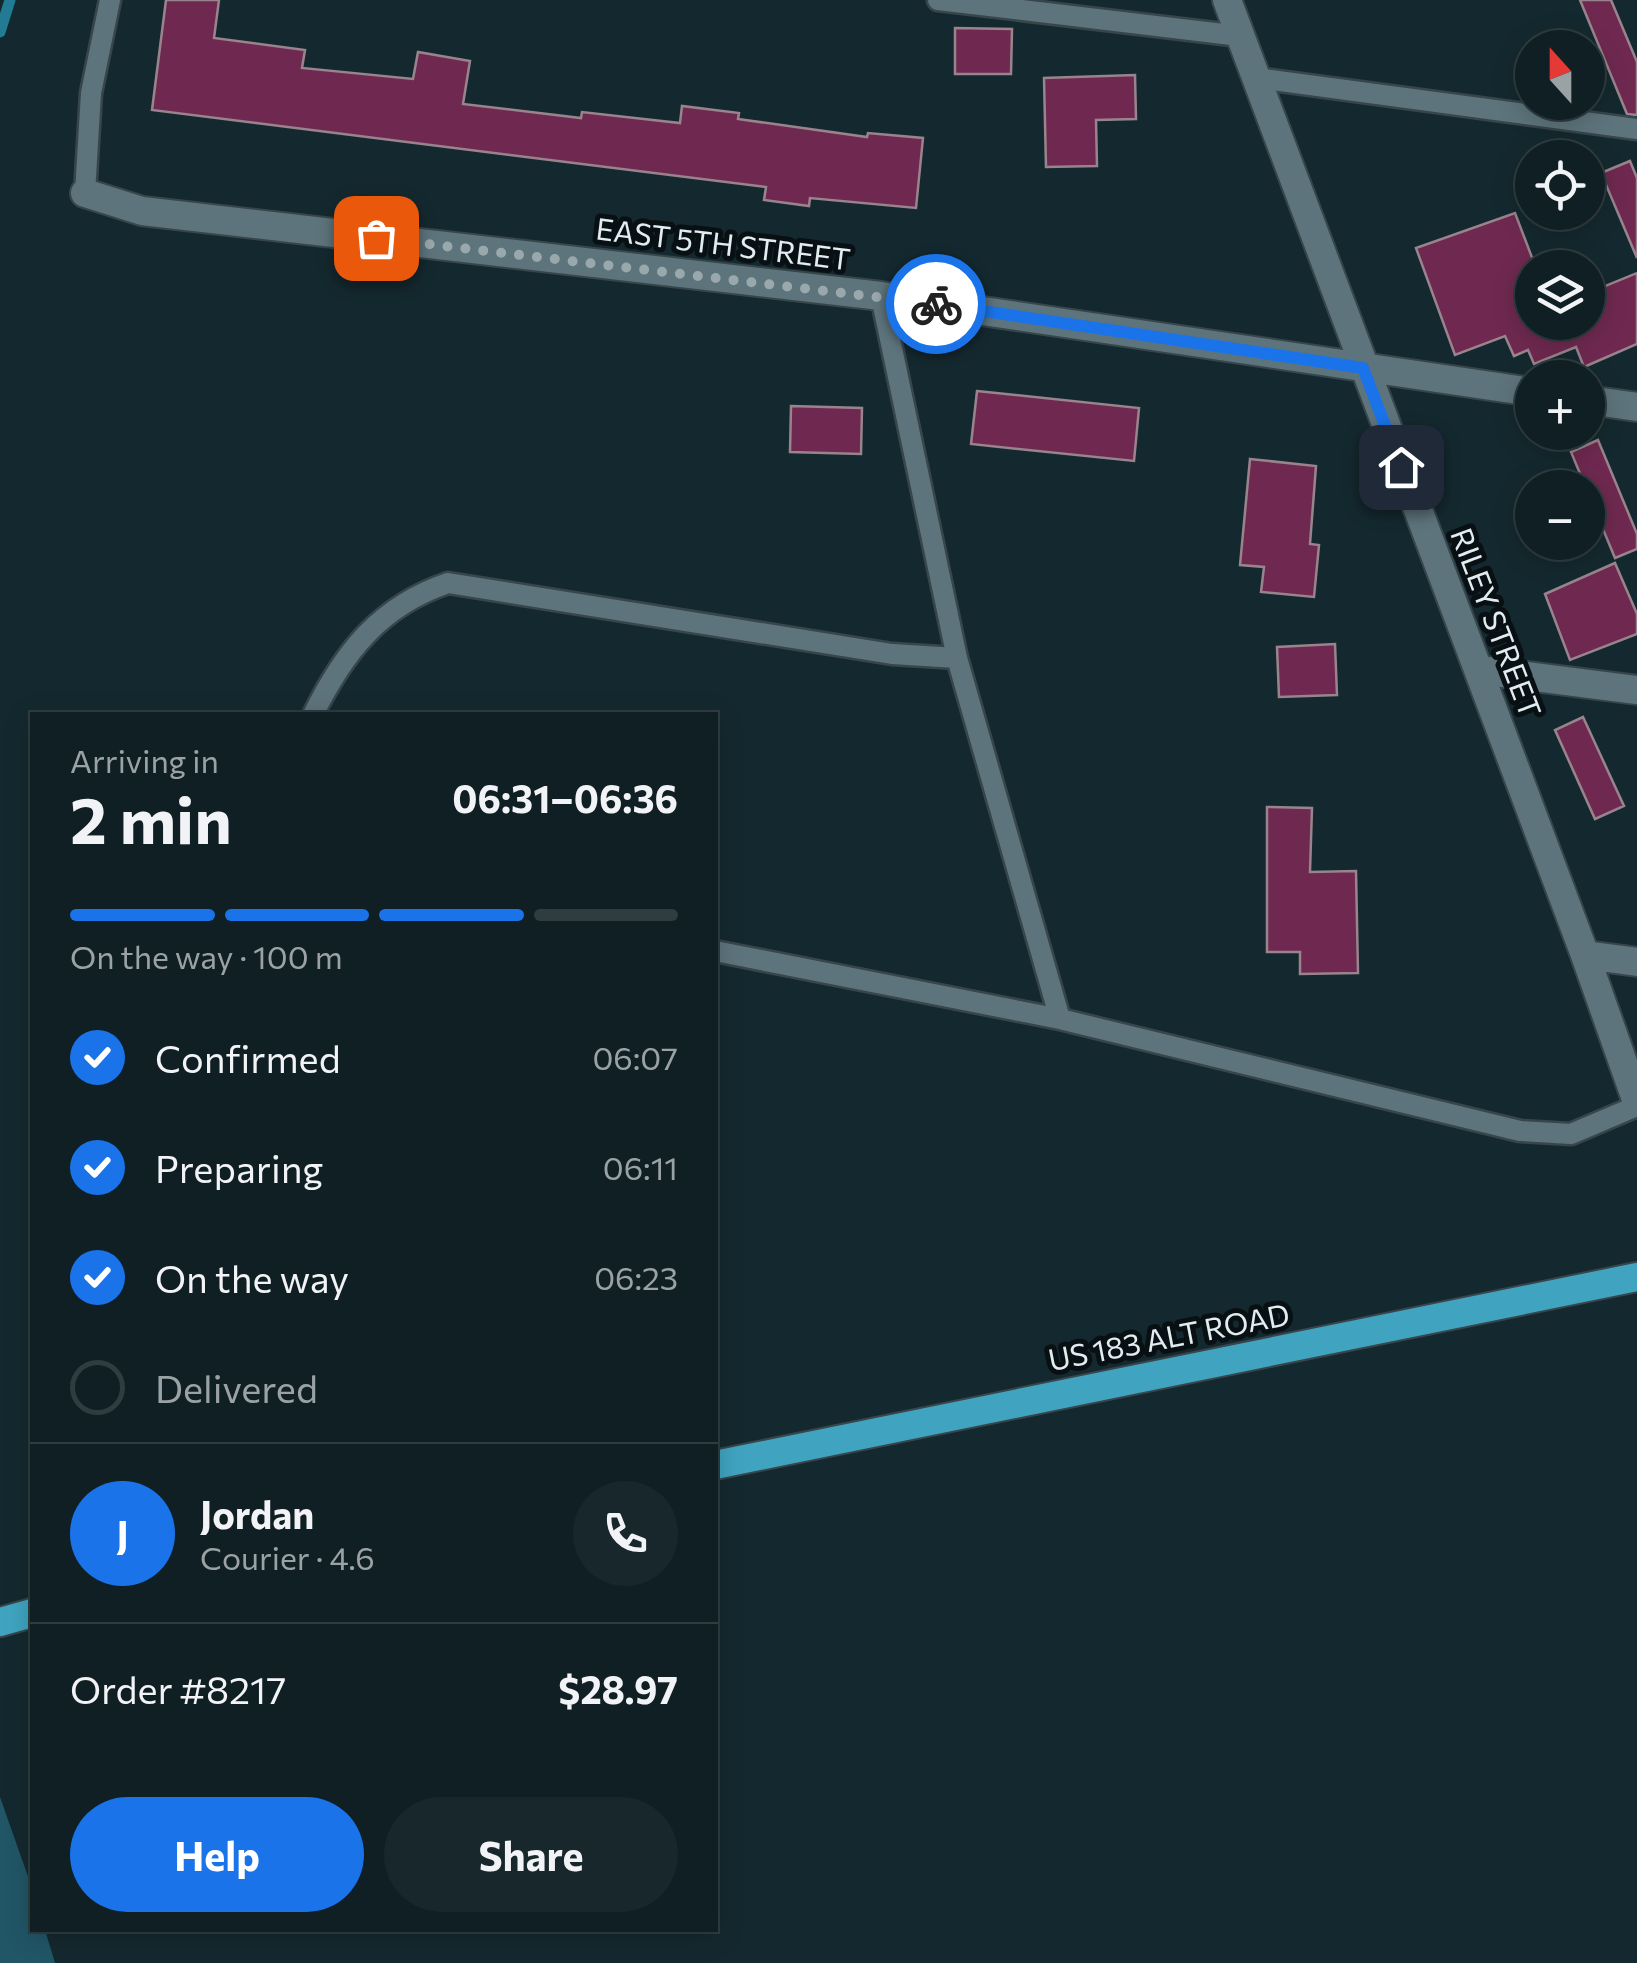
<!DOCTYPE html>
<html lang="en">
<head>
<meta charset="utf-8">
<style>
	:root { --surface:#0f1f23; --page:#18272b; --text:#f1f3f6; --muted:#9ba2a6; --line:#2f3d41; --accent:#1a73e8 }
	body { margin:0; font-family:Commissioner,sans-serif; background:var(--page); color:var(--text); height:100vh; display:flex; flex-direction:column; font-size:38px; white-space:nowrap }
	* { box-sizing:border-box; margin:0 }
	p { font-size:32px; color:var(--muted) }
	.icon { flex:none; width:55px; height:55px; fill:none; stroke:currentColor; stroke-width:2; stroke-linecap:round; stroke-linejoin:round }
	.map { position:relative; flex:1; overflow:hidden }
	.side { position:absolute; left:30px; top:712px; width:688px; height:1220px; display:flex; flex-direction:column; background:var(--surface); border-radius:0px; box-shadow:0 5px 25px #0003,0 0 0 2px var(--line) }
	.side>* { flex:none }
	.needle { width:65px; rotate:339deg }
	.controls { position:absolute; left:1515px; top:30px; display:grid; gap:20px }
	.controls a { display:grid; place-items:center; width:90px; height:90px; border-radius:50%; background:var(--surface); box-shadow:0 5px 25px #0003,0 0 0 2px var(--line); font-size:50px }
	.pin { position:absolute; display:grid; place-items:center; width:85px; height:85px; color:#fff; margin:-42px; border-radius:20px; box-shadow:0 5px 15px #0006 }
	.courier { position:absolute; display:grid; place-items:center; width:100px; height:100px; margin:-50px; border:8px solid #1a73e8; border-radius:50%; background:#fff; color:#222; box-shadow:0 2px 12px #0007 }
	.headline em { font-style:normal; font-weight:700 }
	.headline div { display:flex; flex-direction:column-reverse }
	.headline { display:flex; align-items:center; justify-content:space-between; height:170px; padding:0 40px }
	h1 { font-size:65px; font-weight:700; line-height:75px }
	.bar { display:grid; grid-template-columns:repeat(4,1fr); gap:15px 10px; align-content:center; height:120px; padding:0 40px }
	.bar i { height:12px; border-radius:8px; background:var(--line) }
	.bar .active { background:var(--accent) }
	.bar p { grid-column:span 4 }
	.line { display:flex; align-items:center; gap:25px; padding:0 40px; border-top:2px solid var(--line) }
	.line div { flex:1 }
	.round { display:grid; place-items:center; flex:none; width:105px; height:105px; border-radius:52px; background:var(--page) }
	ol { padding:0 40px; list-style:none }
	li { display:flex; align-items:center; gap:30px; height:110px }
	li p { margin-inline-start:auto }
	li .icon { padding:10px; border-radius:50%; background:var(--accent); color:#fff; stroke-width:4 }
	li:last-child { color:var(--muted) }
	li i { width:55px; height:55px; border:5px solid var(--line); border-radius:50% }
	.action { display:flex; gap:20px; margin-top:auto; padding:20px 40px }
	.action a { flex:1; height:115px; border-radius:60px; background:var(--accent); color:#fff; font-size:40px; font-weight:700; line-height:115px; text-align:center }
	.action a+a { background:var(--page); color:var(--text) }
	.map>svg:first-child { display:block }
	.green { fill:#215666 }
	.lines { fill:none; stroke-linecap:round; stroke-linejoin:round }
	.stream { stroke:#237a93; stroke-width:11 }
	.building { fill:#6f2950; stroke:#99848e; stroke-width:2.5 }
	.service-casing { stroke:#37464b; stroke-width:25 }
	.minor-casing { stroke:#37464b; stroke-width:32 }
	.trunk-casing { stroke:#37464b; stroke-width:32 }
	.service { stroke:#5e747c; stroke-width:20 }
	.minor { stroke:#5e747c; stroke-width:28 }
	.trunk { stroke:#40a4c1; stroke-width:28 }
	.done { stroke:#99a8ad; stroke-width:10; stroke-dasharray:0 18 }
	.route { stroke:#1a73e8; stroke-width:12 }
	.labels { text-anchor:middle; stroke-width:10; stroke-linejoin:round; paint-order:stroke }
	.street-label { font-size:30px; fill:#e1edf1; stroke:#081013 }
</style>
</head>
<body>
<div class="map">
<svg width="1637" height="1963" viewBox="0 0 1637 1963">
	<rect width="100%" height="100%" fill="#14292f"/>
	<path class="green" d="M0 1797 32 1888V1930H45L55 1963H0Z"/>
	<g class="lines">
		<path class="stream" d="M0 32 10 0"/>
	</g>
	<path class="building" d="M166 0H219L214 38 305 50 302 68 413 79 418 52 470 61 463 104 581 118 582 112 680 123 682 106 739 113 738 119 867 137 868 133 923 138 916 208 810 198 809 206 764 200 766 187 152 110Z
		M1580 0H1611L1637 62V115L1627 114Z
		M955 28 1012 29 1011 74H955Z
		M1135 75 1136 119 1096 120 1097 166 1046 167 1044 78Z
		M1630 161 1637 178V258L1601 173Z
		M1515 213 1536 268H1532V322H1588V293L1637 273V344L1584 367 1576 347 1534 364 1528 350 1514 356 1505 336 1455 355 1416 248Z
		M977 391 1139 408 1134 461 971 444Z
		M791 406 862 408 861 454 790 452Z
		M1598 440 1637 534V549L1615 558 1571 452Z
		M1250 459 1316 466 1310 544 1319 545 1314 597 1261 592 1264 567 1240 565Z
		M1615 563 1637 614V634L1570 660 1545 594Z
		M1335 644 1337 695 1279 697 1277 647Z
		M1583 717 1624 806 1595 819 1555 730Z
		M1267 807 1312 808 1310 872 1356 871 1358 973 1300 974V952H1267Z"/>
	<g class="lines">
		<defs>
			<path id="service" d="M938 0 1240 36
				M1257 78 1637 129
				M85 193 91 93 110 0
				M881 296 957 658 1060 1019
				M313 715C344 652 380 606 448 583L892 654 957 658
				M715 951 1060 1019 1520 1131 1571 1134 1637 1106"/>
			<path id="minor" d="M1227 0 1585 955 1637 1102
				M85 193 142 211 881 296 1532 392
				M1588 400 1637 407
				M1479 670 1637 690
				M1585 955 1637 962"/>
			<path id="trunk" d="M715 1465 1637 1277
				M0 1622 32 1613"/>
		</defs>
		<use href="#service" class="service-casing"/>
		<use href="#minor" class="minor-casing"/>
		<use href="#trunk" class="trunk-casing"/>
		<use href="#service" class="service"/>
		<use href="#minor" class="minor"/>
		<use href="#trunk" class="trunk"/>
	</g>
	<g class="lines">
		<path class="done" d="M376 238 936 304"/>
		<path class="route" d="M936 304 1363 368 1401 467"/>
	</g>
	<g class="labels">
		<g class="street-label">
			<text transform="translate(723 245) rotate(7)" y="10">EAST 5TH STREET</text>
			<text transform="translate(1495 623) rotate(69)" y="10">RILEY STREET</text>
			<text transform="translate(1169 1338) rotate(-11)" y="10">US 183 ALT ROAD</text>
		</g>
	</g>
</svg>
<div class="controls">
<a><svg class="needle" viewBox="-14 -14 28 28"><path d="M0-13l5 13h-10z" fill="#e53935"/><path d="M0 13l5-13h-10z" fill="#9ba2a6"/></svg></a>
<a><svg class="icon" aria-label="locate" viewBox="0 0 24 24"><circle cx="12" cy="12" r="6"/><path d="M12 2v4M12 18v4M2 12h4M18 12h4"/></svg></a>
<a><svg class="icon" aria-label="layers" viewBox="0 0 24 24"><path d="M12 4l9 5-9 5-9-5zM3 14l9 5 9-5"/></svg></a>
<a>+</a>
<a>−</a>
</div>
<div class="pin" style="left:376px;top:238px;background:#ea580c"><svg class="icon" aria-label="bag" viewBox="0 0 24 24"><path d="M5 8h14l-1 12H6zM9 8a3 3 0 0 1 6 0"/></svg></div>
<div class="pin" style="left:1401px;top:467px;background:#1f2937"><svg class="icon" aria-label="home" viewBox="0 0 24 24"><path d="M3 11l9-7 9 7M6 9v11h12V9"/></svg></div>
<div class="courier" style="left:936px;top:304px"><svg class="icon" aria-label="bike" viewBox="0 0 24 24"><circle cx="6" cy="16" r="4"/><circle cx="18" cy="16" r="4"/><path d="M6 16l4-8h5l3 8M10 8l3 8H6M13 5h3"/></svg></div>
<section class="side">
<div class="headline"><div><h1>2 min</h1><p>Arriving in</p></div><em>06:31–06:36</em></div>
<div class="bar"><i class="active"></i><i class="active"></i><i class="active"></i><i></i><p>On the way · 100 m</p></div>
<ol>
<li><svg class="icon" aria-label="check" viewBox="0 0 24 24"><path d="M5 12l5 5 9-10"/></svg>Confirmed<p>06:07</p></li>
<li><svg class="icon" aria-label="check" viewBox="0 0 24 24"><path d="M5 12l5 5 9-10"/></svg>Preparing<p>06:11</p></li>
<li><svg class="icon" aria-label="check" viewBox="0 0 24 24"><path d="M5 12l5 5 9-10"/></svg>On the way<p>06:23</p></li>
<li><i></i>Delivered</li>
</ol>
<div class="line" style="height:180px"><b class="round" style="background:var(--accent);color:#fff">J</b><div><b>Jordan</b><p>Courier · 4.6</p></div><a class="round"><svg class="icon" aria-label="phone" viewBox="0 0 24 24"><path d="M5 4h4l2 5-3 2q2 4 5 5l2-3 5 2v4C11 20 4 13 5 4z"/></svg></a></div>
<div class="line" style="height:130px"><div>Order #8217</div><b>$28.97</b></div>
<div class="action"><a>Help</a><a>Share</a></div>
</section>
</div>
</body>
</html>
